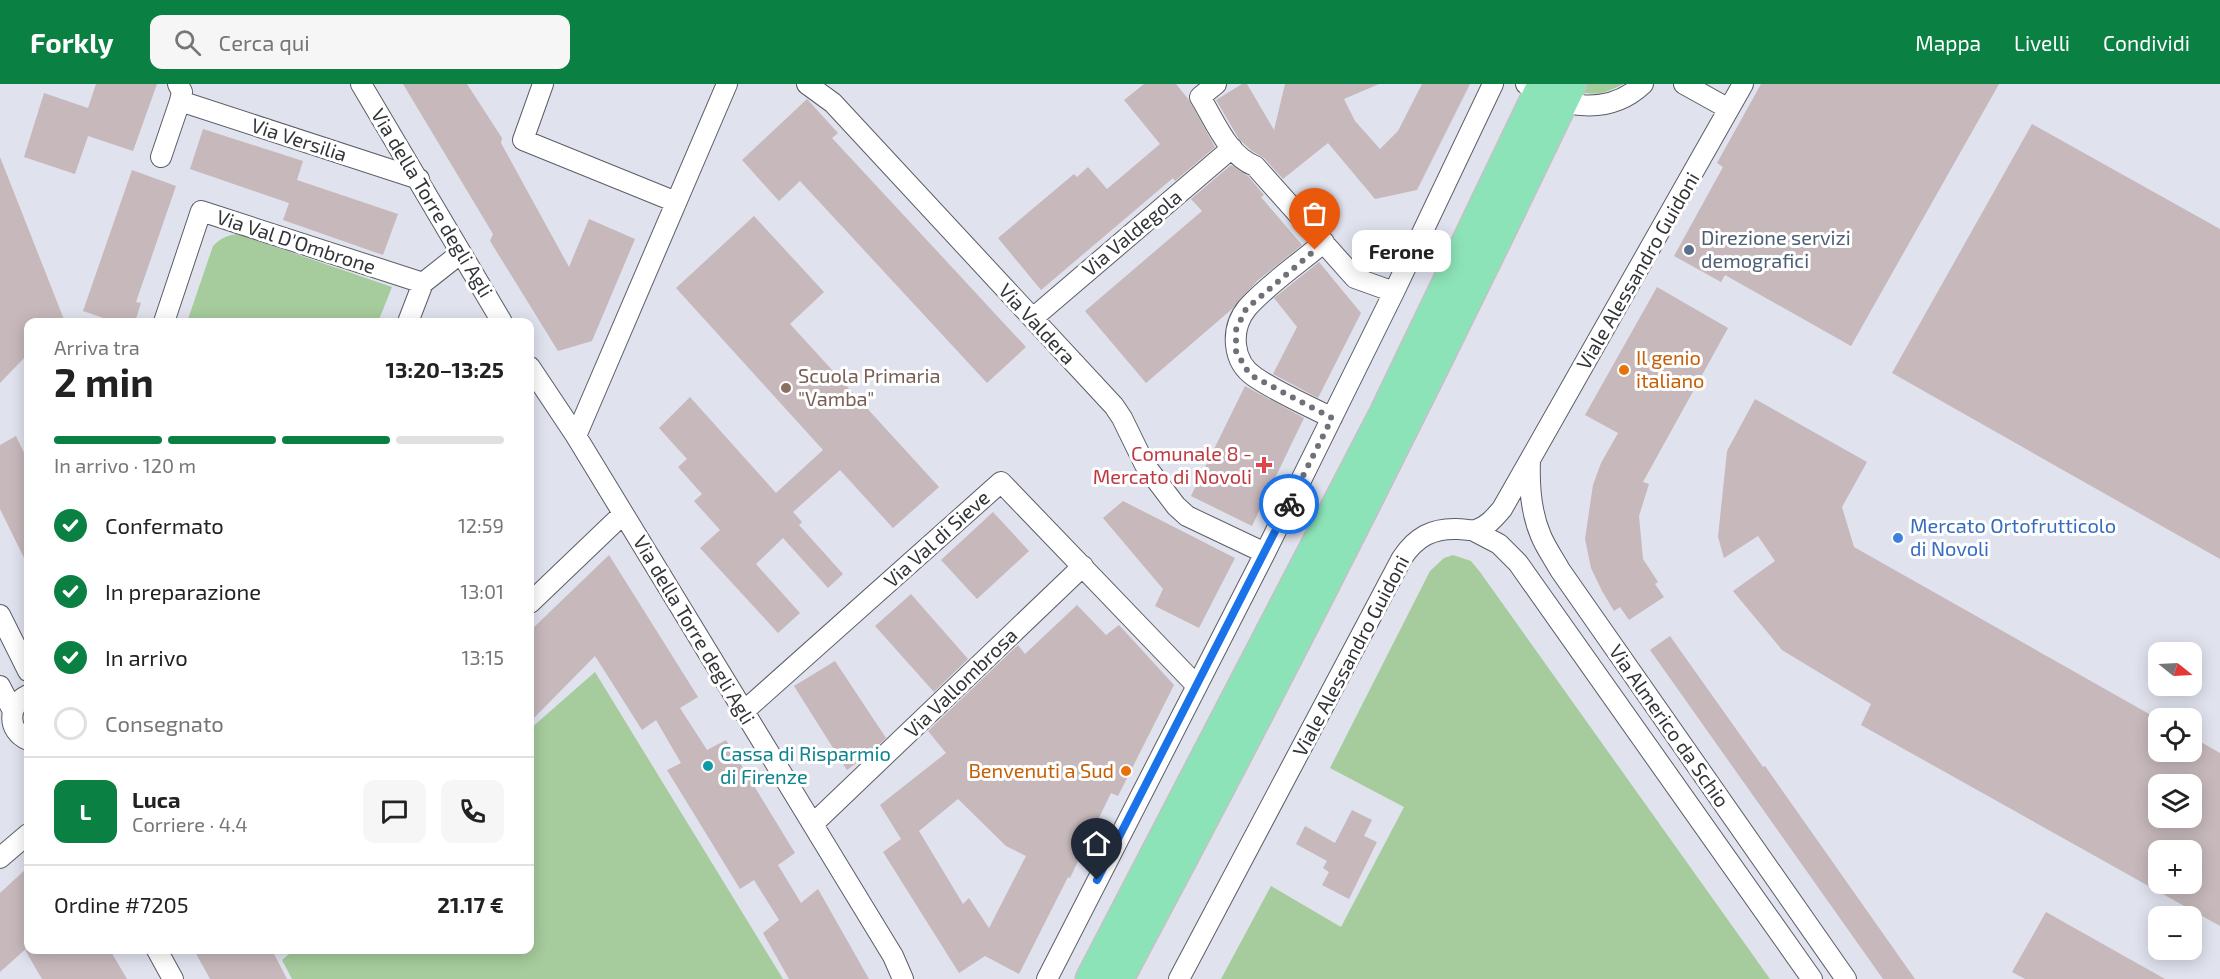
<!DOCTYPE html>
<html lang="it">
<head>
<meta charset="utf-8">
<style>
	:root { --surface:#fff; --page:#f6f6f6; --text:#222; --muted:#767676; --line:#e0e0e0; --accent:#0b8043 }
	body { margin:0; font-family:"Exo 2",sans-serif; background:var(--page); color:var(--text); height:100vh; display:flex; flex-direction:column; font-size:22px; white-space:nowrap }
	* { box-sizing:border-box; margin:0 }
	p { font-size:20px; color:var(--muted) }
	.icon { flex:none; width:33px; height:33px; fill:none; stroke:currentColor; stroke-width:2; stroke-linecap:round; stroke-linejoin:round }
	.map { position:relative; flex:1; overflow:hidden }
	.details { position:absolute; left:24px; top:234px; width:510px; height:636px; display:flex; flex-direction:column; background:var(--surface); border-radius:12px; box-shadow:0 3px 15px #0003 }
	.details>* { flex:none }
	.needle { width:39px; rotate:108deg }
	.buttons { position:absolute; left:2148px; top:558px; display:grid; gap:12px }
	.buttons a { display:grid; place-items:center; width:54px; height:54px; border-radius:12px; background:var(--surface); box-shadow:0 3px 15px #0003; font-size:30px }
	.pin { position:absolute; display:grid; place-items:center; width:51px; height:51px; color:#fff; margin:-62px -26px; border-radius:50% 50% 50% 0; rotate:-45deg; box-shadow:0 0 6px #0007 }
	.pin .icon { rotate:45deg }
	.courier { position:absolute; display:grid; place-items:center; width:60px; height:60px; margin:-30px; border:4px solid #1a73e8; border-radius:50%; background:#fff; color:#222; box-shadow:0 2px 8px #0007 }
	.bubble { position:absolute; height:42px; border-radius:12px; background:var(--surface); box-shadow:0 3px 15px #0003; font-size:20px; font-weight:700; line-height:42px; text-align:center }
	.summary em { font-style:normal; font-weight:700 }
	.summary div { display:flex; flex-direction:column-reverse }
	.summary { display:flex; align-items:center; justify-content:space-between; height:102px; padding:0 30px }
	h1 { font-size:39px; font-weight:700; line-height:45px }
	.bar { display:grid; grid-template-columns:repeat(4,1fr); gap:9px 6px; align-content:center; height:72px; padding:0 30px }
	.bar i { height:8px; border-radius:4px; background:var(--line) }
	.bar .on { background:var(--accent) }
	.bar p { grid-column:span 4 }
	.line { display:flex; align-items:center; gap:15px; padding:0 30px; border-top:2px solid var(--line) }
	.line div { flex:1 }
	.round { display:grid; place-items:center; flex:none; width:63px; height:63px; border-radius:12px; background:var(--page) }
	ol { padding:0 30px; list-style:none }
	li { display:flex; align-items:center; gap:18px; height:66px }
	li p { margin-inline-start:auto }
	li .icon { padding:6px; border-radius:50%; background:var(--accent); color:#fff; stroke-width:4 }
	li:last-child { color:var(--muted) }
	li i { width:33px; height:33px; border:3px solid var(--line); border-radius:50% }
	header { display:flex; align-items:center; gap:36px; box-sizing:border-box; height:84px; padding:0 30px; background:var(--accent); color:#fff }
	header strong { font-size:28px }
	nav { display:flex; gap:33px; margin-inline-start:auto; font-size:21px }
	.search { width:420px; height:54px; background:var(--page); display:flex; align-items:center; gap:15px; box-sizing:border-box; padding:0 21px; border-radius:12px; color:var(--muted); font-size:22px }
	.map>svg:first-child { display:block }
	.green { fill:#a6cb9c }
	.building { fill:#c6b8bb; fill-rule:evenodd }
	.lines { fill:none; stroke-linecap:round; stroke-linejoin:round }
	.minor-casing { stroke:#5b5d67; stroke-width:22 }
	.primary-casing { stroke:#c2c2c3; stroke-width:33 }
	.minor { stroke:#fff; stroke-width:20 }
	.primary { stroke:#8de3b8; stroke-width:30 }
	.done { stroke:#6f7178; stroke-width:6; stroke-dasharray:0 10.8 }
	.route { stroke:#1a73e8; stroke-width:8 }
	.service-dot { fill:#5c6f8a; stroke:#fff; stroke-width:2 }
	.food-dot { fill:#e8710a; stroke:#fff; stroke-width:2 }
	.education-dot { fill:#8d6e63; stroke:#fff; stroke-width:2 }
	.health-dot { fill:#e0444e; stroke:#fff; stroke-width:2 }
	.shop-dot { fill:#3f7fe0; stroke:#fff; stroke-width:2 }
	.culture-dot { fill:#0f9aa8; stroke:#fff; stroke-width:2 }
	.labels { text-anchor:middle; stroke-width:6; stroke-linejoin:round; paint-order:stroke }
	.street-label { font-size:20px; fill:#323438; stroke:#fff }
	.service-label { font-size:20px; fill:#4e5e75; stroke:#fff; text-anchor:start }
	.food-label { font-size:20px; fill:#c56008; stroke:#fff; text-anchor:start }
	.education-label { font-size:20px; fill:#785e54; stroke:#fff; text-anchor:start }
	.health-label { font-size:20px; fill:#be3a42; stroke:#fff; text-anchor:end }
	.shop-label { font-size:20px; fill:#366cbe; stroke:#fff; text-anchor:start }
	.culture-label { font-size:20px; fill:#0d838f; stroke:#fff; text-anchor:start }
</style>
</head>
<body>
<header>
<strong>Forkly</strong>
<div class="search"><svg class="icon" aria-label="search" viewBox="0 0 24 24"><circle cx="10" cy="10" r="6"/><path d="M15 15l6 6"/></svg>Cerca qui</div>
<nav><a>Mappa</a><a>Livelli</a><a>Condividi</a></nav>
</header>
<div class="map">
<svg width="2220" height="895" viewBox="0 0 2220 895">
	<rect width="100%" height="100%" fill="#e0e2ee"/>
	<path class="green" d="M1585 0H1623C1608 8 1598 12 1581 8Z
		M238 150 392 203 378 238H187L213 162C221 154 227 151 238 150Z
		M1453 471 1471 477 1480 488 1770 895H1221L1271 802 1341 843 1404 723 1330 684 1430 487 1444 474Z
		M595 588 783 895H292L282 876 294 866H530V645Z"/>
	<path class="building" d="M96 0H157L133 67 88 52 75 90 24 73 44 9 88 24Z
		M403 0H467L502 54 501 59 569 183 589 135 635 155 592 257 558 267 490 157 493 150Z
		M1144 0H1176L1189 16 1215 63 1175 97 1173 94 1041 206 998 154 1074 90 1077 93 1088 83 1107 105 1160 60 1124 16Z
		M1242 0H1247L1274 46 1285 0H1379L1344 15 1355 37 1380 65 1398 47 1422 0H1470L1417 106 1375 115 1328 59 1283 95 1264 74 1252 67 1239 55 1216 16Z
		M1761 0H1999L1851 262 1725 191 1721 198 1674 172 1723 83 1717 79Z
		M807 15 838 49 832 54 1026 263 987 299 800 97 779 117 742 76Z
		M2032 40 2220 145V475L1892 289Z
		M203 45 303 77 297 96 398 130 383 171 283 136 289 119 190 85Z
		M0 73 65 238H28V270L0 299Z
		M1231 81 1248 92 1264 111 1261 113 1302 161 1257 197 1232 225 1146 299 1085 227 1202 127 1191 115Z
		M132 86 176 102 136 218 141 219 135 238H115L83 227Z
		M754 132 824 208 790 240 939 403 893 444 840 386 793 428 802 438 799 441 843 490 828 504 783 454 756 480 800 529 778 549 700 464 720 446 694 417 702 410 678 383 687 375 659 344 690 313 776 409 823 366 676 204Z
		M1319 178 1361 229 1318 314 1273 290 1297 243 1274 214Z
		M1657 203 1728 244 1643 398 1649 400 1639 432 1643 475 1658 498 1655 500 1664 513 1629 536 1620 523 1614 527 1602 507 1591 484 1585 455 1593 401 1601 379 1618 349 1585 331Z
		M1245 302 1304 334 1252 442 1191 412Z
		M1755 315 1867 378 1842 423 1854 463 2158 635V668H2192V653L2220 669V842L1861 641 1871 620 1782 566 1733 507 1775 477 1758 452 1724 474 1718 453 1727 367ZM2158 700H2192V734H2158ZM2158 766H2192V800H2158Z
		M16 352 28 377V482L0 425V361Z
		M1123 417 1235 474 1199 544 1155 522 1163 505 1103 434Z
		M993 428 1029 467 977 515 941 476Z
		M609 471 698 613 680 624 707 666 726 656 795 769 778 781 801 819 818 805 869 895H789L763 849 779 836 754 796 740 805 667 686 681 679 656 636 642 646 595 572 530 638V547Z
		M911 510 968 575 934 608 875 542Z
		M1077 521 1106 551 1119 541 1174 601 1118 712 1111 709 1070 794 1068 793 1019 890 985 872 959 889 883 768 901 755 880 721 946 669 928 647 1018 561 1025 570ZM958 715 1006 762 1026 772 989 844 969 814 963 820 919 747Z
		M1670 552 1763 683 1765 682 1915 895H1883L1650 566Z
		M835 577 886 654 869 670 847 686 794 602Z
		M1352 726 1372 736 1364 752 1377 758 1349 815 1322 801 1329 788 1323 784 1327 777 1296 760 1305 742 1335 759Z
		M28 783V863L0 888V809Z
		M2046 828 2165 895H2025L2012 888Z
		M25 866H110L127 895H42Z
		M194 866H272L287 895H210Z"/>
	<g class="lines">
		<defs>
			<path id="minor" d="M178 0 182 8 180 17 419 95
				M361 0 502 238
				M543 0 523 56 676 118
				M807 0 833 19 1114 322 1122 334 1145 381 1176 422 1187 432 1265 469
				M1216 0 1200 13C1215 37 1228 72 1255 82L1355 194 1394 208
				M1526 0C1562 25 1609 32 1643 0
				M1684 0 1729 25
				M161 73 180 17
				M1324 158C1300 179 1268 200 1247 224 1230 245 1232 278 1255 293 1278 309 1307 321 1332 334
				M1033 234 1232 64
				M164 238 201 127 423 199 461 169
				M408 238 423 199
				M530 283 576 352 893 872 903 895
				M576 352 727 0
				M1530 376C1529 401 1531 429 1541 452 1546 464 1554 475 1560 486L1846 895
				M1474 447 1499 460 1518 479 1812 895
				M530 519 623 430
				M0 531 28 587
				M0 602 13 627
				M28 611C7 621 7 647 28 656
				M743 628 1001 398 1196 601
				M813 740 1083 482
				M0 774 28 750
				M157 866 173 895
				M1047 895 1265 469 1394 208 1493 0
				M1179 895 1402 474C1416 453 1432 444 1458 445 1464 445 1470 447 1476 446 1488 442 1495 433 1502 425L1743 0"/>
			<path id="primary" d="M1091 895 1385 329 1543 0
				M1118 895C1276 600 1427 302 1571 0"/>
		</defs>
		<use href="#minor" class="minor-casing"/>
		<use href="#primary" class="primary-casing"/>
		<use href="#minor" class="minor"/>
		<use href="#primary" class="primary"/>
	</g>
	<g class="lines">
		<path class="done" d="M1289 420 1332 334 1254 293 1246 285 1236 267V246L1246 225 1315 166"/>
		<path class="route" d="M1097 796 1289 420"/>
	</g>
	<circle class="service-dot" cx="1689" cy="166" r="6"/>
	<g class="food-dot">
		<circle cx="1624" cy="286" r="6"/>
		<circle cx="1126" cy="687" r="6"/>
	</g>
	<circle class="education-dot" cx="786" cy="304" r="6"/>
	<path class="health-dot" d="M1261 372h6v6h6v6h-6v6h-6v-6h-6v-6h6z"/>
	<circle class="shop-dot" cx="1898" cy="454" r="6"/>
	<circle class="culture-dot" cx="708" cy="682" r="6"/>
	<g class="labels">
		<g class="street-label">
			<text transform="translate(299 56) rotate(18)" y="7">Via Versilia</text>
			<text transform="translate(432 119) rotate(59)" y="7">Via della Torre degli Agli</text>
			<text transform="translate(1132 149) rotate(-40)" y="7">Via Valdegola</text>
			<text transform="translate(296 158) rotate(18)" y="7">Via Val D'Ombrone</text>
			<text transform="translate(1638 187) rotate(-60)" y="7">Viale Alessandro Guidoni</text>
			<text transform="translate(1037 240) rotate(47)" y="7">Via Valdera</text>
			<text transform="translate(937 455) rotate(-42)" y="7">Via Val di Sieve</text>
			<text transform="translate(694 546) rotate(59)" y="7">Via della Torre degli Agli</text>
			<text transform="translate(1351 572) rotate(-62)" y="7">Viale Alessandro Guidoni</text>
			<text transform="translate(961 599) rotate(-44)" y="7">Via Vallombrosa</text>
			<text transform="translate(1669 642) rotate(55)" y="7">Via Almerico da Schio</text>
		</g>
		<g class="service-label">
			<text x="1701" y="161">Direzione servizi<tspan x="1701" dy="23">demografici</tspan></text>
		</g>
		<g class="food-label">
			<text x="1636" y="281">Il genio<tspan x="1636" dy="23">italiano</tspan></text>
			<text x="1114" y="694" text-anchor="end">Benvenuti a Sud</text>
		</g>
		<g class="education-label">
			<text x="798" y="299">Scuola Primaria<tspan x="798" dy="23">"Vamba"</tspan></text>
		</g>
		<g class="health-label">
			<text x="1252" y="377">Comunale 8 -<tspan x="1252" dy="23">Mercato di Novoli</tspan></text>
		</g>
		<g class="shop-label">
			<text x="1910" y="449">Mercato Ortofrutticolo<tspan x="1910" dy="23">di Novoli</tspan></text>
		</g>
		<g class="culture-label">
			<text x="720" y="677">Cassa di Risparmio<tspan x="720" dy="23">di Firenze</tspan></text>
		</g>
	</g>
</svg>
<div class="buttons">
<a><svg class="needle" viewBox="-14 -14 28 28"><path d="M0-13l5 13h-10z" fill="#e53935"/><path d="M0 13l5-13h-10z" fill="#767676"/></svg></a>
<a><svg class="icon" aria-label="locate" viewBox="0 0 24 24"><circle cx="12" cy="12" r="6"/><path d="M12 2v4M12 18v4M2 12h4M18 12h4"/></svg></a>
<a><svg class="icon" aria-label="layers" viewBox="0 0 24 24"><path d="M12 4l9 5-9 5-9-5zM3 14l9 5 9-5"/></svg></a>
<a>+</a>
<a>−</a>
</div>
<div class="pin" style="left:1315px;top:166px;background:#ea580c"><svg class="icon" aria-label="bag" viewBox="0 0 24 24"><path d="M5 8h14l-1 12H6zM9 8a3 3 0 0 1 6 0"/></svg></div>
<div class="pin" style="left:1097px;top:796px;background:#1f2937"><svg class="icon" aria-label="home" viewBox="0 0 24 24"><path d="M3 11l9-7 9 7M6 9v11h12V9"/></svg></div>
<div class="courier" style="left:1289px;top:420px"><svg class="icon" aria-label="bike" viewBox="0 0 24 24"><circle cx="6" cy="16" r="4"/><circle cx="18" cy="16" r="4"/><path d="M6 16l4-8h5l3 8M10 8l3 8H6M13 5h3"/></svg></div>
<div class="bubble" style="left:1352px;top:146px;width:99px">Ferone</div>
<section class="details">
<div class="summary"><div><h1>2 min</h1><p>Arriva tra</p></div><em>13:20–13:25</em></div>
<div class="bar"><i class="on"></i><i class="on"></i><i class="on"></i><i></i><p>In arrivo · 120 m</p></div>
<ol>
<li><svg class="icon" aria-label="check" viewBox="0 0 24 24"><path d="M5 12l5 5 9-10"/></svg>Confermato<p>12:59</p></li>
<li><svg class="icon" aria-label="check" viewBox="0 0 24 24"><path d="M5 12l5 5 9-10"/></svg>In preparazione<p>13:01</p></li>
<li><svg class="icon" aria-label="check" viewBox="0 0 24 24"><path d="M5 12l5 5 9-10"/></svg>In arrivo<p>13:15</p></li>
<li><i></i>Consegnato</li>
</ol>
<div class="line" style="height:108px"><b class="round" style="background:var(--accent);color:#fff">L</b><div><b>Luca</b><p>Corriere · 4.4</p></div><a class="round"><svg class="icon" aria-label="chat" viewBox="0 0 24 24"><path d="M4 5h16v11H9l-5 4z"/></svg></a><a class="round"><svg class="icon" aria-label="phone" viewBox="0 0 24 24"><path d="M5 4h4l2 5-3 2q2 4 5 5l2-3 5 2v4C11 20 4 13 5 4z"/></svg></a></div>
<div class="line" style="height:78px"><div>Ordine #7205</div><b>21.17 €</b></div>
</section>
</div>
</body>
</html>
